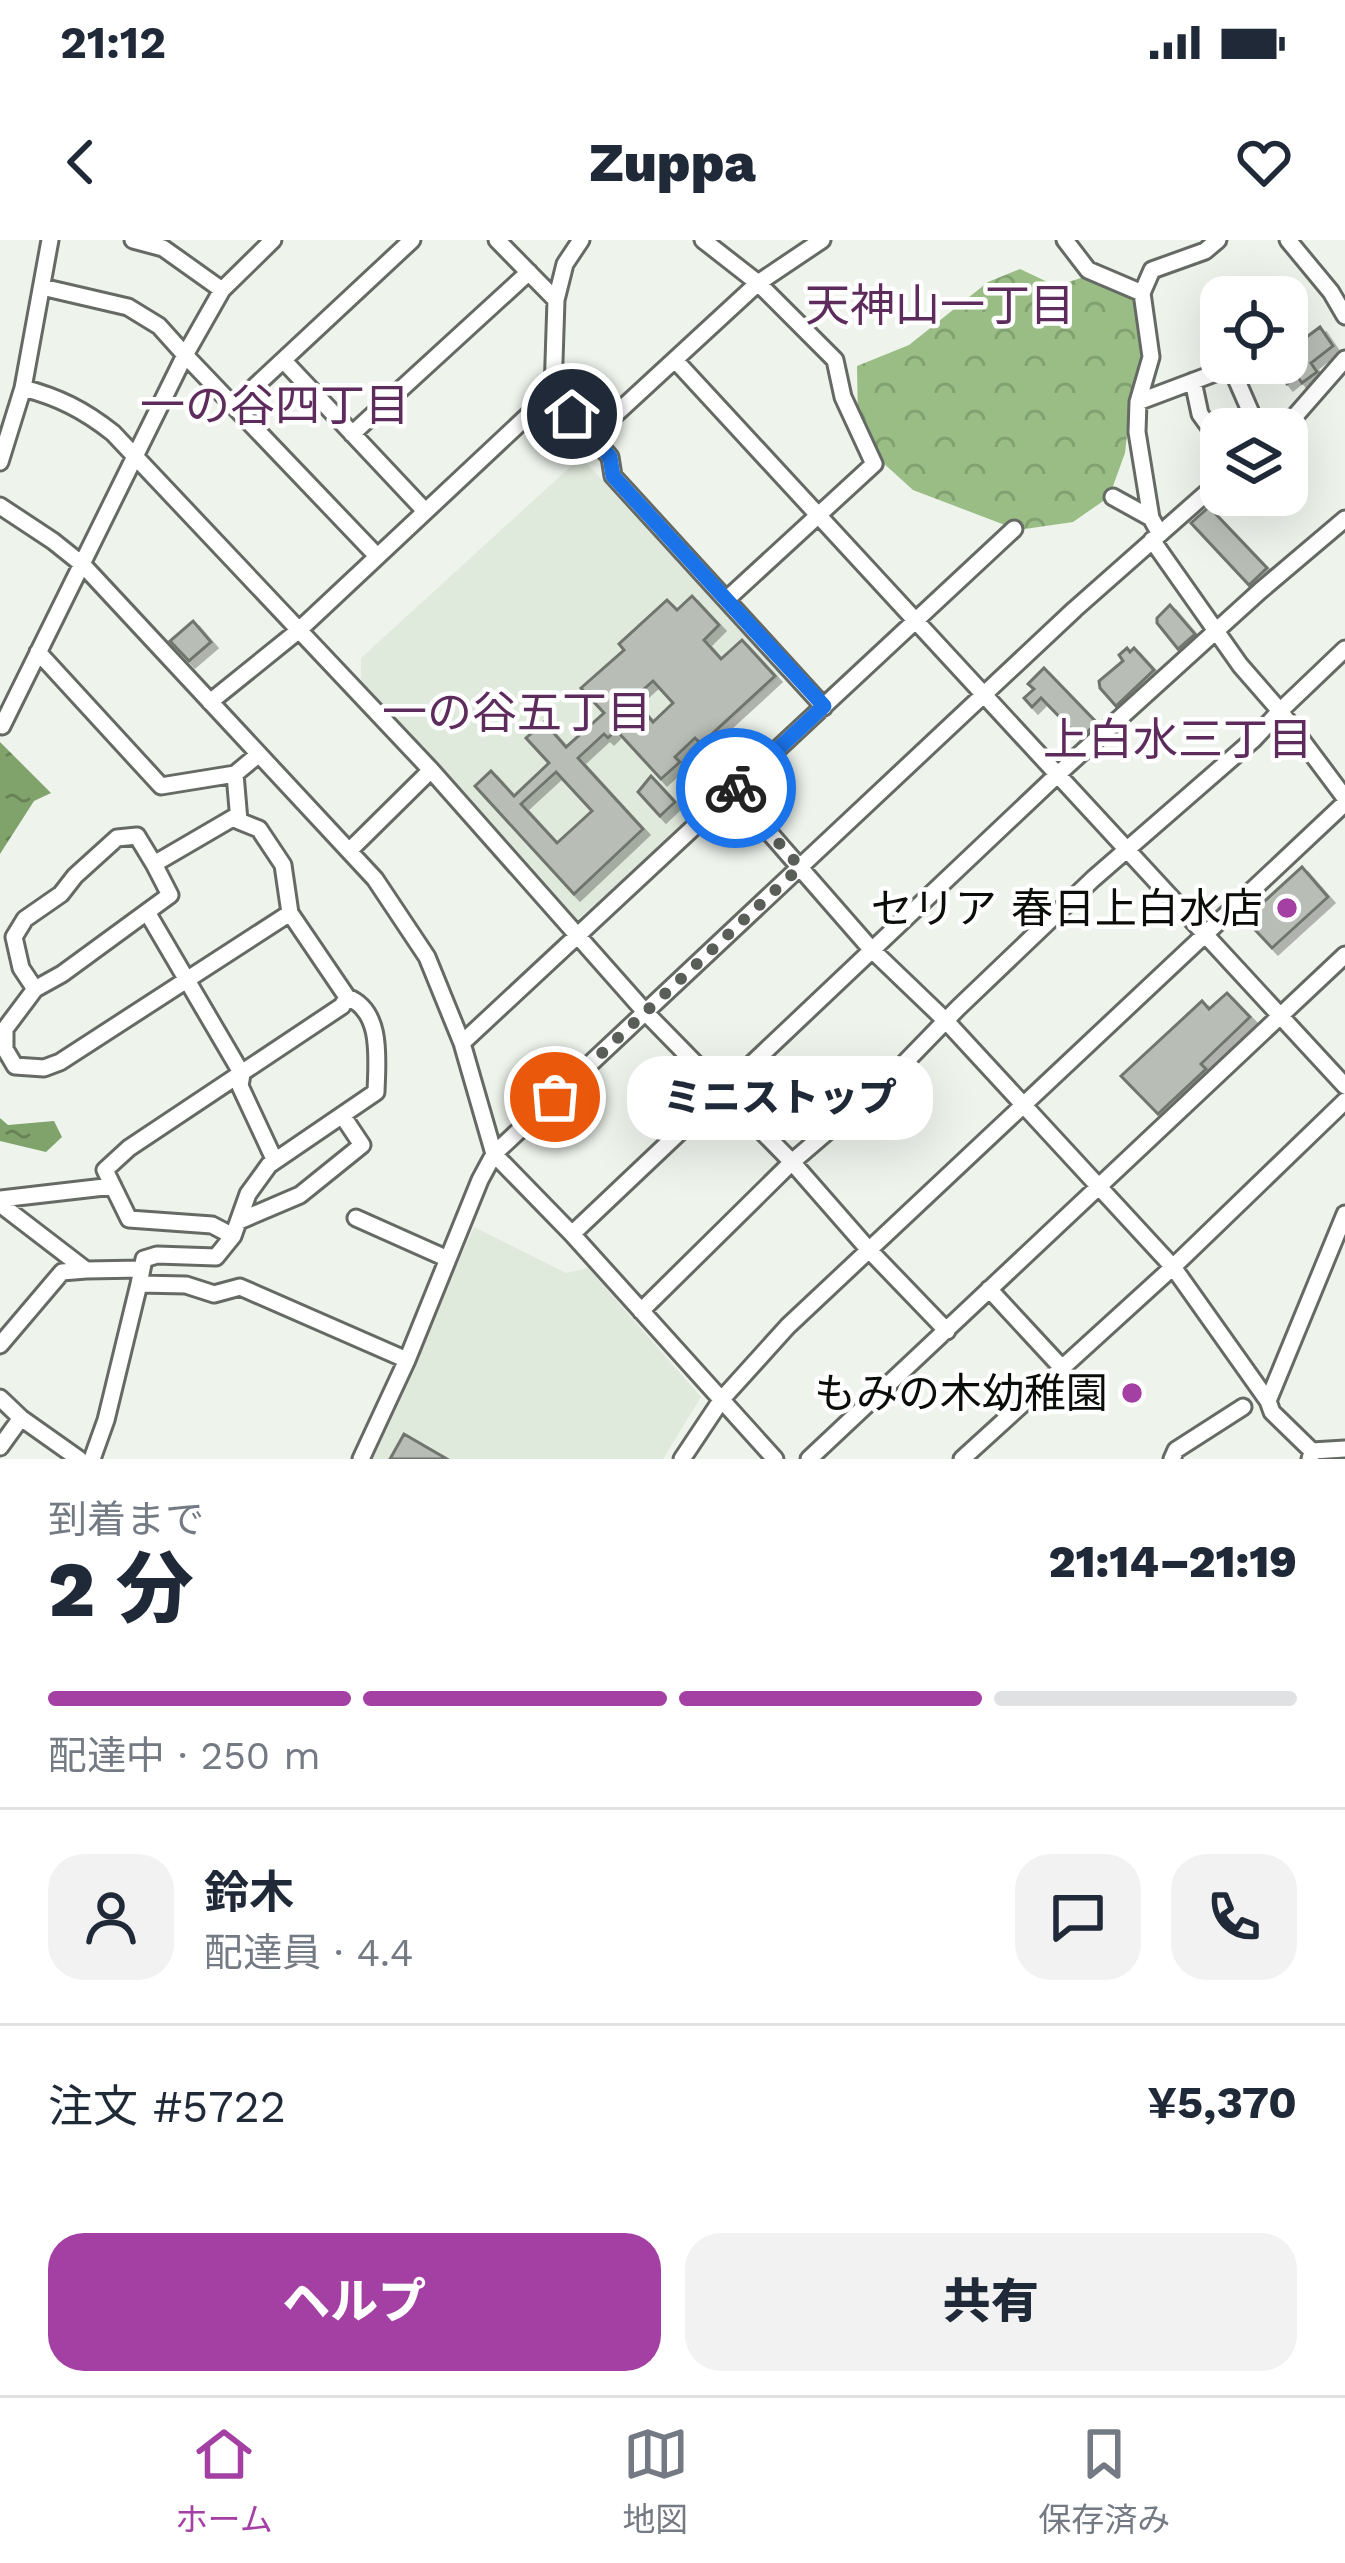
<!DOCTYPE html>
<html lang="ja">
<head>
<meta charset="utf-8">
<style>
	:root { --surface:#fff; --page:#f2f2f3; --text:#1f2937; --muted:#747a83; --line:#e0e1e3; --accent:#a43fa4 }
	body { margin:0; font-family:"Work Sans","Noto Sans JP",sans-serif; background:var(--page); color:var(--text); height:100vh; display:flex; flex-direction:column; font-size:45px; white-space:nowrap }
	* { box-sizing:border-box; margin:0 }
	p { font-size:39px; color:var(--muted) }
	.icon { flex:none; width:66px; height:66px; fill:none; stroke:currentColor; stroke-width:2; stroke-linecap:round; stroke-linejoin:round }
	.map { position:relative; height:1219px; overflow:hidden }
	.details { display:flex; flex-direction:column; background:var(--surface); flex:1 }
	.details>* { flex:none }
	.controls { position:absolute; left:1200px; top:36px; display:grid; gap:24px }
	.controls a { display:grid; place-items:center; width:108px; height:108px; border-radius:24px; background:var(--surface); box-shadow:0 12px 48px #0002; font-size:60px }
	.pin { position:absolute; display:grid; place-items:center; width:102px; height:102px; color:#fff; margin:-51px; border:6px solid #fff; border-radius:50%; box-shadow:0 3px 12px #0007 }
	.courier { position:absolute; display:grid; place-items:center; width:120px; height:120px; margin:-60px; border:9px solid #1a73e8; border-radius:50%; background:#fff; color:#222; box-shadow:0 3px 15px #0007 }
	.bubble { position:absolute; height:84px; border-radius:36px; background:var(--surface); box-shadow:0 12px 48px #0002; font-size:39px; font-weight:800; line-height:84px; text-align:center }
	.headline em { font-style:normal; font-weight:800 }
	.headline div { display:flex; flex-direction:column-reverse }
	.headline { display:flex; align-items:center; justify-content:space-between; height:204px; padding:0 48px }
	h1 { font-size:78px; font-weight:800; line-height:90px }
	.bar { display:grid; grid-template-columns:repeat(4,1fr); gap:18px 12px; align-content:center; height:144px; padding:0 48px }
	.bar i { height:15px; border-radius:9px; background:var(--line) }
	.bar .selected { background:var(--accent) }
	.bar p { grid-column:span 4 }
	.line { display:flex; align-items:center; gap:30px; padding:0 48px; border-top:3px solid var(--line) }
	.line div { flex:1 }
	.round { display:grid; place-items:center; flex:none; width:126px; height:126px; border-radius:36px; background:var(--page) }
	.button { display:flex; gap:24px; margin-top:auto; padding:24px 48px }
	.button a { flex:1; height:138px; border-radius:36px; background:var(--accent); color:#fff; font-size:48px; font-weight:800; line-height:138px; text-align:center }
	.button a+a { background:var(--page); color:var(--text) }
	.status { display:flex; justify-content:space-between; align-items:center; height:84px; padding:0 60px; background:var(--surface); direction:ltr }
	.status svg { height:33px; fill:currentColor }
	header { display:flex; justify-content:space-between; align-items:center; height:156px; padding:0 48px; background:var(--surface); font-size:54px; font-weight:800 }
	.tab-bar { display:flex; justify-content:space-around; align-items:center; height:168px; border-top:3px solid var(--line); background:var(--surface); font-size:33px; color:var(--muted) }
	.tab-bar a { display:grid; justify-items:center; gap:6px }
	.tab-bar .selected { color:var(--accent) }
	.map>svg:first-child { display:block }
	.built { fill:#e0eadc }
	.forest { fill:url(#forest-crowns) }
	.water { fill:url(#water-ripples) }
	.building { fill:#b8bdb5; stroke:#70756e; stroke-width:3; fill-rule:evenodd; filter:url(#shadow) }
	.lines { fill:none; stroke-linecap:round; stroke-linejoin:round }
	.minor-casing { stroke:#666a64; stroke-width:21 }
	.minor { stroke:#fff; stroke-width:15 }
	.done { stroke:#5a5e59; stroke-width:12; stroke-dasharray:0 21.6 }
	.route { stroke:#1a73e8; stroke-width:15 }
	.poi-dot { fill:#a43fa4; stroke:#fff; stroke-width:4.5 }
	.labels { text-anchor:middle; stroke-width:9; stroke-linejoin:round; paint-order:stroke }
	.poi-label { font-size:42px; fill:#0b0d0a; stroke:#fff; text-anchor:end }
	.neighbourhood-label { font-size:45px; fill:#5d2c5d; stroke:#fff }
</style>
</head>
<body>
<div class="status"><b>21:12</b><svg viewBox="0 0 49 12"><path d="M0 12V9h3v3zM5 12V6h3v6zM10 12V3h3v9zM15 12V0h3v12zM26 1h20v11H26zM47 4h2v5h-2z"/></svg></div>
<header><svg class="icon" aria-label="back" viewBox="0 0 24 24"><path d="M15 5l-7 7 7 7"/></svg>Zuppa<svg class="icon" aria-label="heart" viewBox="0 0 24 24"><path d="M12 20l-8-8c-3-5 5-10 8-4 3-6 11-1 8 4z"/></svg></header>
<div class="map">
<svg width="1345" height="1219" viewBox="0 0 1345 1219">
	<defs>
		<pattern id="forest-crowns" width="20" height="18" patternUnits="userSpaceOnUse" patternTransform="scale(3)"><rect width="20" height="18" fill="#99bd84"/><path d="M2 6a3 3 0 1 1 6 0M12 15a3 3 0 1 1 6 0" fill="none" stroke="#82a171"/></pattern>
		<pattern id="water-ripples" width="26" height="14" patternUnits="userSpaceOnUse" patternTransform="scale(3)"><rect width="26" height="14" fill="#80a36b"/><path d="M2 4q2-2 4 0t4 0M15 11q2-2 4 0t4 0" fill="none" stroke="#678356"/></pattern>
		<filter id="shadow"><feDropShadow dx="6" dy="6" stdDeviation="0" flood-color="#0004"/></filter>
	</defs>
	<rect width="100%" height="100%" fill="#eef3ec"/>
	<path class="built" d="M581 217 781 435 720 490 710 519 731 542 577 680 361 444V418Z
		M474 987 566 1033 588 1028 701 1157 663 1219H368Z"/>
	<path class="forest" d="M1020 29 1056 46 1084 37 1132 53 1139 61 1142 110 1131 160 1125 213 1109 257 1073 282 1018 290 913 250 881 221 858 181 857 126 909 105 988 42Z"/>
	<path class="water" d="M0 502 51 553 34 561 0 614Z
		M0 878 8 885 54 881 62 897 46 912 0 901Z"/>
	<path class="building" d="M1287 85 1300 102 1320 87 1333 106 1311 123 1317 132 1302 143 1297 136 1287 144 1279 134 1284 130 1279 123H1287Z
		M1209 267 1267 328 1249 345 1191 283Z
		M692 356 719 385 704 400 721 419 742 400 775 436 701 504 695 498 675 517 680 522 661 539 616 490 608 498 604 494 578 518 643 589 574 654 475 546 491 531 514 556 549 523 526 498 544 482 566 507 604 473 581 448 624 410 619 404 667 360 677 370ZM653 441 673 463 653 482 633 459ZM556 532 592 571 557 603 521 564Z
		M1170 365 1195 394 1178 409 1157 383V378Z
		M193 381 211 402 189 421 170 401Z
		M1127 408 1130 412 1134 408 1154 430 1116 466 1100 448 1099 441 1123 421 1119 415Z
		M1044 428 1097 483 1080 498 1041 458 1032 467 1024 458 1034 449 1028 444Z
		M651 536 675 562 660 576 638 552Z
		M1302 627 1328 657 1272 708 1245 679Z
		M1227 753 1250 777 1201 824 1206 829 1158 874 1121 836 1202 761 1209 769Z
		M404 1194 447 1219H390Z"/>
	<g class="lines">
		<defs>
			<path id="minor" d="M133 0 163 8 222 50
				M497 0 556 60 553 152
				M703 0 758 43 835 120 843 157 874 224 726 360
				M1065 0 1088 30 1142 53 1151 117 1138 162 1137 192 1151 278 1160 294
				M1288 0 1331 52 1345 76
				M42 47 128 67 159 86 185 115 222 50 273 0
				M1142 53 1152 30 1205 11 1218 0
				M556 60 565 24 581 0
				M675 120 1345 846
				M284 121 425 271
				M1193 141 1200 174 1221 203
				M23 148C58 157 84 170 113 193L431 530 646 773 792 922 869 1010 947 1091
				M1138 162 1231 127 1258 189
				M235 165 412 0
				M1279 189 1296 175 1345 119
				M352 194 529 32
				M592 196 758 43 822 0
				M0 222 23 148 50 0
				M1113 257 1151 278
				M0 266 53 301 83 325 375 639 427 717 462 803 494 914 480 940 407 1120 361 1219
				M1345 409 1280 471 1345 558
				M38 412 161 546 235 534 259 514
				M210 462 298 391 553 152 610 217 613 236 824 467
				M0 483 2 486 185 115 377 316
				M235 534 239 581 259 589 283 625 290 673 347 757C383 771 377 819 376 852L269 925 248 954 233 996 216 1017 157 1015 144 1019 139 1044 186 1045 214 1054 240 1047 407 1120
				M733 551 871 709 946 781 1173 1027 1268 1161
				M238 575 154 624 170 655 62 734 35 749 5 789V809L15 826 44 828 60 822 290 673
				M349 611 431 530
				M147 672 242 834 240 846 275 921
				M35 749 21 728 14 697 25 679 61 654 75 636 117 598 137 596 154 624
				M462 803 1014 289
				M0 959 113 946
				M0 964 86 1030 142 1029
				M356 978 448 1019
				M239 981 300 955 362 905 342 875
				M572 994 1057 535 1260 351 1345 279
				M233 996 212 985 129 979 105 930 129 908 342 766 347 757
				M989 1049 1063 1129
				M641 1071 792 922 891 837 958 768 1093 639 1254 499 1280 471 1240 425 1152 300
				M0 1105 62 1032 86 1030
				M0 1158 21 1178 79 1219
				M0 1207 21 1178
				M1312 1211 1345 1209
				M92 1219 106 1180 139 1044
				M682 1219 722 1159 788 1086 1345 563
				M775 1219 572 994 494 914 1075 369 1221 240
				M809 1219 1345 715
				M962 1219 1173 1027 1345 861
				M1172 1219 1176 1210 1243 1167
				M1310 1219 1312 1211 1272 1172 1268 1161 1345 974"/>
		</defs>
		<use href="#minor" class="minor-casing"/>
		<use href="#minor" class="minor"/>
	</g>
	<g class="lines">
		<path class="done" d="M555 857 800 627 733 551 736 548"/>
		<path class="route" d="M572 174 610 217 613 236 824 466 736 548"/>
	</g>
	<g class="poi-dot">
		<circle cx="1287" cy="668" r="12"/>
		<circle cx="1132" cy="1153" r="12"/>
	</g>
	<g class="labels">
		<g class="poi-label">
			<text x="1263" y="683">セリア 春日上白水店</text>
			<text x="1108" y="1168">もみの木幼稚園</text>
		</g>
		<g class="neighbourhood-label">
			<text x="940" y="81">天神山一丁目</text>
			<text x="275" y="181">一の谷四丁目</text>
			<text x="517" y="488">一の谷五丁目</text>
			<text x="1178" y="515">上白水三丁目</text>
		</g>
	</g>
</svg>
<div class="controls">
<a><svg class="icon" aria-label="locate" viewBox="0 0 24 24"><circle cx="12" cy="12" r="6"/><path d="M12 2v4M12 18v4M2 12h4M18 12h4"/></svg></a>
<a><svg class="icon" aria-label="layers" viewBox="0 0 24 24"><path d="M12 4l9 5-9 5-9-5zM3 14l9 5 9-5"/></svg></a>
</div>
<div class="pin" style="left:555px;top:857px;background:#ea580c"><svg class="icon" aria-label="bag" viewBox="0 0 24 24"><path d="M5 8h14l-1 12H6zM9 8a3 3 0 0 1 6 0"/></svg></div>
<div class="pin" style="left:572px;top:174px;background:#1f2937"><svg class="icon" aria-label="home" viewBox="0 0 24 24"><path d="M3 11l9-7 9 7M6 9v11h12V9"/></svg></div>
<div class="courier" style="left:736px;top:548px"><svg class="icon" aria-label="bike" viewBox="0 0 24 24"><circle cx="6" cy="16" r="4"/><circle cx="18" cy="16" r="4"/><path d="M6 16l4-8h5l3 8M10 8l3 8H6M13 5h3"/></svg></div>
<div class="bubble" style="left:627px;top:816px;width:306px">ミニストップ</div>
</div>
<section class="details">
<div class="headline"><div><h1>2 分</h1><p>到着まで</p></div><em>21:14–21:19</em></div>
<div class="bar"><i class="selected"></i><i class="selected"></i><i class="selected"></i><i></i><p>配達中 · 250 m</p></div>
<div class="line" style="height:216px"><a class="round"><svg class="icon" aria-label="person" viewBox="0 0 24 24"><circle cx="12" cy="8" r="4"/><path d="M4 21q1-7 8-7t8 7"/></svg></a><div><b>鈴木</b><p>配達員 · 4.4</p></div><a class="round"><svg class="icon" aria-label="chat" viewBox="0 0 24 24"><path d="M4 5h16v11H9l-5 4z"/></svg></a><a class="round"><svg class="icon" aria-label="phone" viewBox="0 0 24 24"><path d="M5 4h4l2 5-3 2q2 4 5 5l2-3 5 2v4C11 20 4 13 5 4z"/></svg></a></div>
<div class="line" style="height:156px"><div>注文 #5722</div><b>¥5,370</b></div>
<div class="button"><a>ヘルプ</a><a>共有</a></div>
</section>
<nav class="tab-bar">
<a class="selected"><svg class="icon" aria-label="home" viewBox="0 0 24 24"><path d="M3 11l9-7 9 7M6 9v11h12V9"/></svg>ホーム</a>
<a><svg class="icon" aria-label="map" viewBox="0 0 24 24"><path d="M3 6l6-2 6 2 6-2v14l-6 2-6-2-6 2zM9 4v14M15 6v14"/></svg>地図</a>
<a><svg class="icon" aria-label="saved" viewBox="0 0 24 24"><path d="M7 4h10v16l-5-4-5 4z"/></svg>保存済み</a>
</nav>
</body>
</html>
